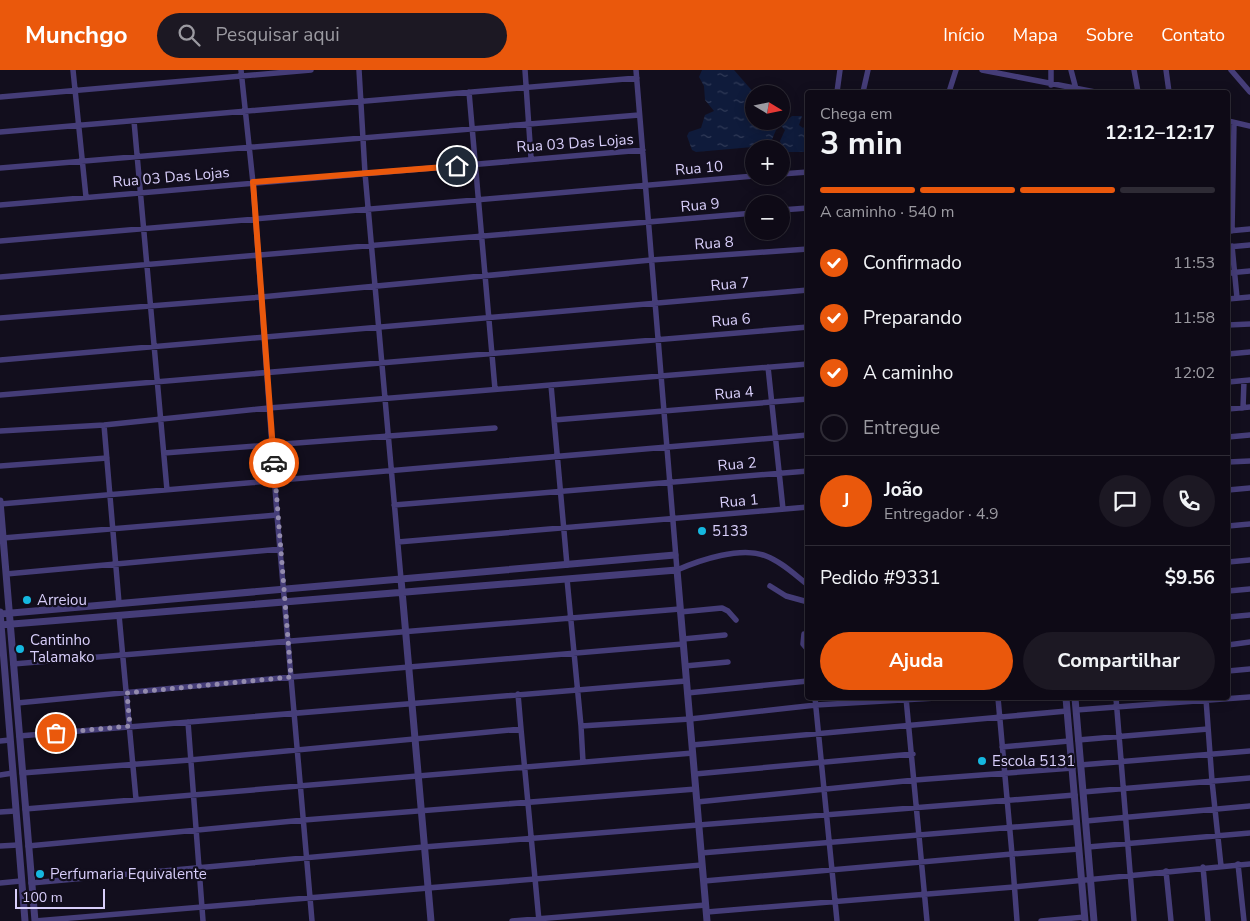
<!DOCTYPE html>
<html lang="pt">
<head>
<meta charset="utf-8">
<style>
	:root { --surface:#0e0a16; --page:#1c1823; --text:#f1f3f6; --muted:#9b9aa1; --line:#2e2b35; --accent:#ea580c }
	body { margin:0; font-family:"Nunito Sans",sans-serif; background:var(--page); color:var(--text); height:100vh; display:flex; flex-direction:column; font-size:19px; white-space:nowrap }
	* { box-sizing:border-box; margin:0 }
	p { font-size:16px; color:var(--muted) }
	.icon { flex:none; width:28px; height:28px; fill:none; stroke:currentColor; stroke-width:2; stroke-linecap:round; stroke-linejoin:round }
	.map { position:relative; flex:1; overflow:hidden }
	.drawer { position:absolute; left:805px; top:20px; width:425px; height:610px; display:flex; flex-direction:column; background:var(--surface); border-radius:5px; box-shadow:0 2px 12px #0003,0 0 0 1px var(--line) }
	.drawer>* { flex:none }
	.needle { width:32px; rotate:100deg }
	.tools { position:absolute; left:745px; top:15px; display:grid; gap:10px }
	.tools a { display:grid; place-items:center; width:45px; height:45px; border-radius:50%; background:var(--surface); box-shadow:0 2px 12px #0003,0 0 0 1px var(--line); font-size:25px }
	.scale { position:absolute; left:15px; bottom:12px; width:90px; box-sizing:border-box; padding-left:5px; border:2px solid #d8cefa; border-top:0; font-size:14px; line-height:18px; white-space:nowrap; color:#d8cefa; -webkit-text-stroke:4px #120e1d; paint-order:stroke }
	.pin { position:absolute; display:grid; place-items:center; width:42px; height:42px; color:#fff; margin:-21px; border:2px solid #fff; border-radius:50%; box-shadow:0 1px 5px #0007 }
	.courier { position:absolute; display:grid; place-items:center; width:50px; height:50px; margin:-25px; border:4px solid #ea580c; border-radius:50%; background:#fff; color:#222; box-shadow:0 1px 6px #0007 }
	.summary em { font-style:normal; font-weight:700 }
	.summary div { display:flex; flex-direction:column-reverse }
	.summary { display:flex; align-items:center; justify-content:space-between; height:85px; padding:0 15px }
	h1 { font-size:32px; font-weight:700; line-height:38px }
	.bar { display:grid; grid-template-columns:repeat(4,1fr); gap:8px 5px; align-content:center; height:60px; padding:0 15px }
	.bar i { height:6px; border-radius:4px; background:var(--line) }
	.bar .on { background:var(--accent) }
	.bar p { grid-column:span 4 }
	.line { display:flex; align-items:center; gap:12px; padding:0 15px; border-top:1px solid var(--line) }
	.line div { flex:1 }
	.round { display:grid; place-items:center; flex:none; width:52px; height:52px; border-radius:26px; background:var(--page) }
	ol { padding:0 15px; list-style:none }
	li { display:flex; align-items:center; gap:15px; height:55px }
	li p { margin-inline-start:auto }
	li .icon { padding:5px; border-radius:50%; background:var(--accent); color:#fff; stroke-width:4 }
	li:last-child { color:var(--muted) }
	li i { width:28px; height:28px; border:2px solid var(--line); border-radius:50% }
	.action { display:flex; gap:10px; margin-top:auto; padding:10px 15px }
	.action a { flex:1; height:58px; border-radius:30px; background:var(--accent); color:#fff; font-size:20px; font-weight:700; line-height:58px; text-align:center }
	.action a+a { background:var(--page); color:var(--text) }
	header { display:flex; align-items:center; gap:30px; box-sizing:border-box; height:70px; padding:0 25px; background:var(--accent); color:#fff }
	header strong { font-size:24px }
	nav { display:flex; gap:28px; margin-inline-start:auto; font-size:18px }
	.search { width:350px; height:45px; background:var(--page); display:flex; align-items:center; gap:12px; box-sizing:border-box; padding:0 18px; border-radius:28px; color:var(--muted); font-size:19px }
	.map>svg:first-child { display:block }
	.water { fill:url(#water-ripples) }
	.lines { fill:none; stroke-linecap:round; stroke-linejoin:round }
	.minor { stroke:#453d78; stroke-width:5.5 }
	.tertiary { stroke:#453d78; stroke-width:7 }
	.done { stroke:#938bad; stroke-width:5; stroke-dasharray:0 9 }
	.route { stroke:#ea580c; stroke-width:6 }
	.poi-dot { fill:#15b8e0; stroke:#120e1d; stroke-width:2 }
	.labels { text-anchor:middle; stroke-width:4.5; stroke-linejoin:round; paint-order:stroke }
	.street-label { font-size:15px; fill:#d8cefa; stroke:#120e1d }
	.poi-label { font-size:15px; fill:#d8cefa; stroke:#120e1d; text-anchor:start }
</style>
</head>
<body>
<header>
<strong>Munchgo</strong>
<div class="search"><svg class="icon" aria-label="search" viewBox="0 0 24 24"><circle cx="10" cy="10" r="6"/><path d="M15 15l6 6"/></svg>Pesquisar aqui</div>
<nav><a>Início</a><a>Mapa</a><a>Sobre</a><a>Contato</a></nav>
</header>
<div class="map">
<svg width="1250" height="851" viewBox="0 0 1250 851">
	<defs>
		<pattern id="water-ripples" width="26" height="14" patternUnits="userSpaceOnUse" patternTransform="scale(1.25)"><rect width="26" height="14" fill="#0f1b3b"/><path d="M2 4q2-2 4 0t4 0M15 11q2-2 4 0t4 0" fill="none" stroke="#313b58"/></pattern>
	</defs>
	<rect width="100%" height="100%" fill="#120e1d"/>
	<path class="water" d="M702 0H734L755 24 754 51H781V49L786 51 792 46H802L799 55 803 58 807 54V82H787L783 80 780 71 785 60 781 56 776 60 771 72 764 76 696 82 692 80 687 66 689 62 701 58 705 45 714 41 705 30 704 16 699 7Z"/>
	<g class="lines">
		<path class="minor" d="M73 0 86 127
			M241 0 253 113 277 445 312 851
			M359 0 365 103 401 509
			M525 0 531 88
			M636 0 677 500C700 490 741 476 766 486 782 492 795 505 808 515
			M982 0 1095 22
			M1051 0V15
			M1071 0 1076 19
			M1134 0 1138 22
			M1166 0 1169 22
			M1231 0 1250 22
			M469 22 495 319
			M837 22 840 0
			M863 22 868 0
			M949 22 956 0
			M0 27 311 0
			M134 51 167 420
			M1228 51 1250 56
			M0 62 637 8
			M0 98 639 45
			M781 104 808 102
			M0 135 643 80
			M781 140 808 138
			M1228 161 1250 159
			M1232 161 1234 53
			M0 171 754 106
			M1232 176 1237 228
			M1228 177 1250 175
			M1228 203 1250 201
			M0 207 754 143
			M1228 229 1250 227
			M0 248 261 227 651 190 808 179
			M1228 255 1250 254
			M1228 284 1250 282
			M0 290 808 220
			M768 297 783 439
			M1228 312 1250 310
			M551 315 567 495
			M0 325 808 257
			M1243 338 1244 311
			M1228 339 1250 337
			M554 350 808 329
			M104 355 119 533
			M0 361 104 355 269 338 808 294
			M1228 367 1250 365
			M164 383 495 358
			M1228 392 1250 391
			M0 396 107 388
			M1228 420 1250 418
			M0 434 808 365
			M394 435 808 401
			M1228 456 1250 454
			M3 468 277 445
			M398 472 808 437
			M1228 492 1250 490
			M6 504 281 479
			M567 509 581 656 690 649 816 635 936 628
			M770 516 786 526 808 532
			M1228 521 1250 519
			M680 542 722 538 728 541 736 550
			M119 545 136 729
			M1228 547 1250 545
			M804 564 803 574 808 580
			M683 569 725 565
			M1228 575 1250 572
			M13 594 680 539
			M685 596 728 592
			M1228 601 1250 599
			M687 623 808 611
			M815 628 837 851
			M906 628 927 851
			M998 628 1012 784 1079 779
			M1116 628 1134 851
			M1206 629 1212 711 1221 796
			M17 633 291 607 683 574
			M1076 640 1250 627
			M188 652 203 851
			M581 656 583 692
			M521 659 539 851
			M19 666 686 611
			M1078 670 1208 659
			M0 671 10 670
			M692 675 1067 641
			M1002 677 1069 671
			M1080 695 1250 681
			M22 703 190 690 521 659 518 624
			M695 704 913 684
			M0 705 13 703
			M1083 722 1250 708
			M697 732 915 710 1073 698
			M25 739 693 683
			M0 742 15 741
			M1086 751 1250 736
			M0 776 18 775
			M28 776 304 750 696 719
			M1088 777 1250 763
			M701 783 1077 752
			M1238 794 1244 851
			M1203 797 1208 851
			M1166 801 1171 851
			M704 811 1012 784 1017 851
			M0 813 21 811
			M31 813 424 777 1075 725
			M707 842 1014 817 1250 794
			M35 851 702 795
			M512 851 706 835
			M1041 851 1085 847"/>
		<path class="tertiary" d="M0 431 35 851
			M401 509 431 851
			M0 542 25 851
			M0 544 675 485
			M0 555 677 500 707 851
			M1066 628 1085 851
			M1075 628 1094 851"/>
	</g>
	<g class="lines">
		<path class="done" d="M56 663 130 656 127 623 291 607 274 393"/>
		<path class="route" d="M274 393 253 112 457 96"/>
	</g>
	<g class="poi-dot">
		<circle cx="702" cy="461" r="5"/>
		<circle cx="27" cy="530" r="5"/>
		<circle cx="20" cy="579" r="5"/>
		<circle cx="982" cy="691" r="5"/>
		<circle cx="40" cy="804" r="5"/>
	</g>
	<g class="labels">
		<g class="street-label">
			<text transform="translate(575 73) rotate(-4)" y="5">Rua 03 Das Lojas</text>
			<text transform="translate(699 98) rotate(-5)" y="5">Rua 10</text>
			<text transform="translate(171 107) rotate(-5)" y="5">Rua 03 Das Lojas</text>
			<text transform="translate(700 135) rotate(-5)" y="5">Rua 9</text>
			<text transform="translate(714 173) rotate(-4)" y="5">Rua 8</text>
			<text transform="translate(730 214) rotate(-5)" y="5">Rua 7</text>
			<text transform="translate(731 250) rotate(-5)" y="5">Rua 6</text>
			<text transform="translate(734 323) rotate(-5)" y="5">Rua 4</text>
			<text transform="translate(737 394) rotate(-5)" y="5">Rua 2</text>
			<text transform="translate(739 431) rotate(-5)" y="5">Rua 1</text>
		</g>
		<g class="poi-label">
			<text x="712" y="466">5133</text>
			<text x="37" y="535">Arreiou</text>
			<text x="30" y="575">Cantinho<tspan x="30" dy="17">Talamako</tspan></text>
			<text x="992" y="696">Escola 5131</text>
			<text x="50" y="809">Perfumaria Equivalente</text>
		</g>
	</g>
</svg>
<div class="tools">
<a><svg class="needle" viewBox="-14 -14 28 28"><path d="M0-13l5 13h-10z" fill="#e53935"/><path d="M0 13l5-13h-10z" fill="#9b9aa1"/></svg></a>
<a>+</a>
<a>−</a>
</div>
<div class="scale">100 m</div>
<div class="pin" style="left:56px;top:663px;background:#ea580c"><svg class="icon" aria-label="bag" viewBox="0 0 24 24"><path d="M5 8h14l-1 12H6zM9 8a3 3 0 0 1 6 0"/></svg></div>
<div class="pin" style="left:457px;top:96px;background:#1f2937"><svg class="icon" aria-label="home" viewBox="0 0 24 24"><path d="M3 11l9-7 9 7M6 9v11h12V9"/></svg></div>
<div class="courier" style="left:274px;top:393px"><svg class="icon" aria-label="car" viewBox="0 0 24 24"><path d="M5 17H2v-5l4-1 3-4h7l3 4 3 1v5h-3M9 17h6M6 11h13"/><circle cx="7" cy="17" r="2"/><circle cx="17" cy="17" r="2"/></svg></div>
<section class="drawer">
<div class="summary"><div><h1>3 min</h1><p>Chega em</p></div><em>12:12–12:17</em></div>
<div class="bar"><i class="on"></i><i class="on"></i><i class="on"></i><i></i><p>A caminho · 540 m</p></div>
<ol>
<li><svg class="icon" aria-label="check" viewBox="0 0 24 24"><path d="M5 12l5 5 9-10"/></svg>Confirmado<p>11:53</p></li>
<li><svg class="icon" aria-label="check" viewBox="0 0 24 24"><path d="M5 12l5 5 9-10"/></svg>Preparando<p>11:58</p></li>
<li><svg class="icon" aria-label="check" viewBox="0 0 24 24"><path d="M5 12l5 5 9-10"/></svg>A caminho<p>12:02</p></li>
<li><i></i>Entregue</li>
</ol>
<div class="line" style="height:90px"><b class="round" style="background:var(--accent);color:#fff">J</b><div><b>João</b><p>Entregador · 4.9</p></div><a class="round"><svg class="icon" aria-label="chat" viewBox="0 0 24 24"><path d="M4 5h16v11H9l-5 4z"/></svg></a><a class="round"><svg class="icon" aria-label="phone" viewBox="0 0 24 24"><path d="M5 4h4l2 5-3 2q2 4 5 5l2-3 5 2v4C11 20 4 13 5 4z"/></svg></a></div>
<div class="line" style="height:65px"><div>Pedido #9331</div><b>$9.56</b></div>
<div class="action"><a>Ajuda</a><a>Compartilhar</a></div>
</section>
</div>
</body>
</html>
